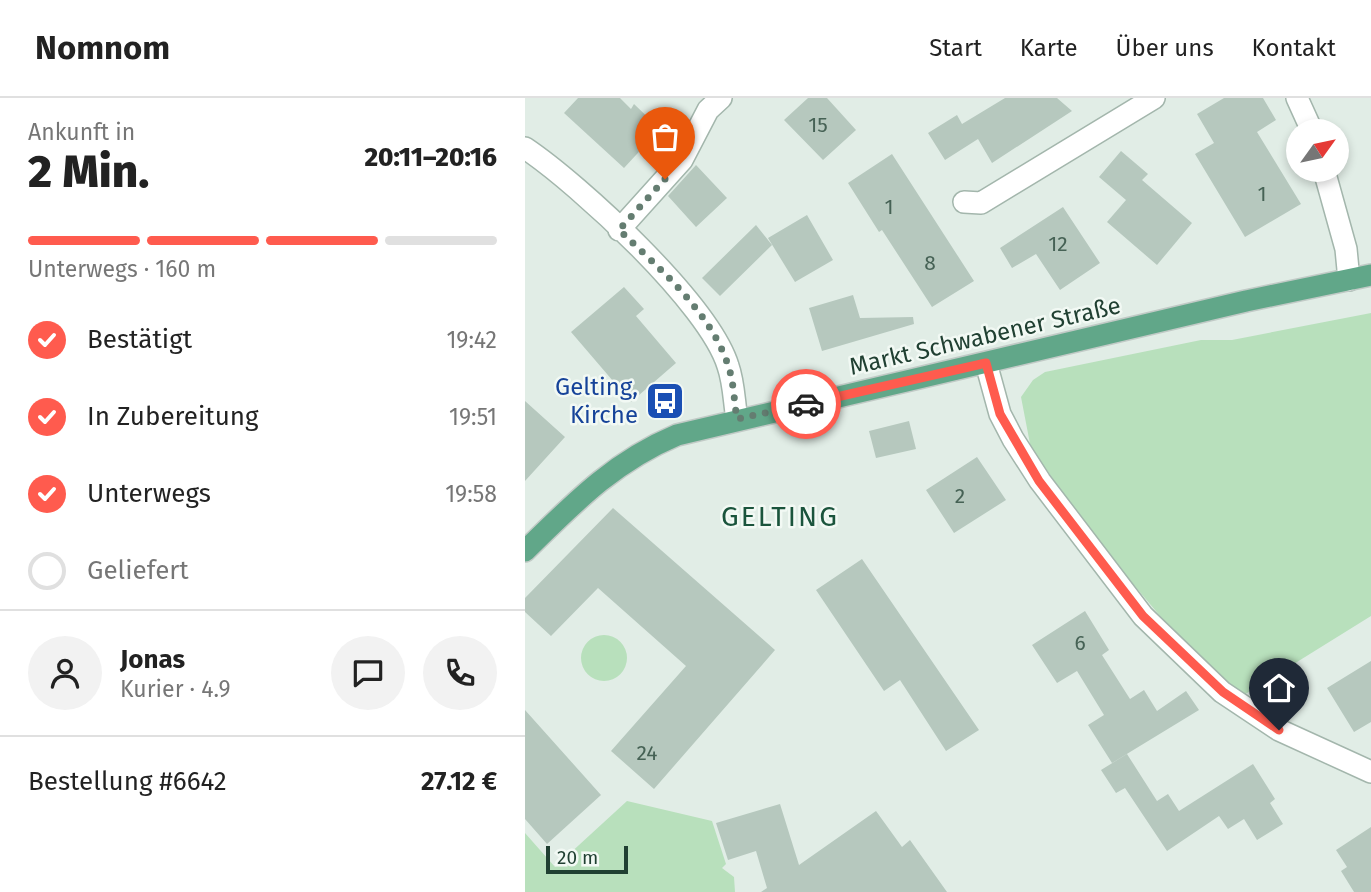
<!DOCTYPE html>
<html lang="de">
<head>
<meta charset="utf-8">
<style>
	:root { --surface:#fff; --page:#f2f2f2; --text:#222; --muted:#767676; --line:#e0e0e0; --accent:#ff5b4e }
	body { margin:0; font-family:"Fira Sans",sans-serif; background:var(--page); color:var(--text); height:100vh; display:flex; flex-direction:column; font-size:26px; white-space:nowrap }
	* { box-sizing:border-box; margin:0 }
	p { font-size:23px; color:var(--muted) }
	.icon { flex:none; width:38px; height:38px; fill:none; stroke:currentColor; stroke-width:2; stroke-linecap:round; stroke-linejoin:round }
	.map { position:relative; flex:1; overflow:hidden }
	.side { display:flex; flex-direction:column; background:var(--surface); width:525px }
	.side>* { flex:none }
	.needle { width:46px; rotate:57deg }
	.controls { position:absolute; left:761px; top:21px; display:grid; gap:14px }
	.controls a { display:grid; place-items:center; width:63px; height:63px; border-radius:50%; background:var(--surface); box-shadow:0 4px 10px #0003; font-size:35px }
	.scale { position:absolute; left:21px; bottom:18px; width:82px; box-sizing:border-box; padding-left:7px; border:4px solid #204032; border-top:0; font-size:19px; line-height:24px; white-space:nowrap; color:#204032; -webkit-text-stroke:5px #f2f9f4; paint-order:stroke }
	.pin { position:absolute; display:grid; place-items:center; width:60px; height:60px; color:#fff; margin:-72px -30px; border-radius:50% 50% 50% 0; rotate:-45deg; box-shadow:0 0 7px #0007 }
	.pin .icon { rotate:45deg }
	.courier { position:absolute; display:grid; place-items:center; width:70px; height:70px; margin:-35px; border:5px solid #ff5b4e; border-radius:50%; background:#fff; color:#222; box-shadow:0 2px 9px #0007 }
	.head em { font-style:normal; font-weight:800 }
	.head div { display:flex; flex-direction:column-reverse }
	.head { display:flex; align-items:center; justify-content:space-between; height:119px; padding:0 28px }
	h1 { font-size:46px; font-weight:800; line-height:52px }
	.bar { display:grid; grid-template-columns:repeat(4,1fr); gap:10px 7px; align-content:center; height:84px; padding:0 28px }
	.bar i { height:9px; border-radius:5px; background:var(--line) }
	.bar .active { background:var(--accent) }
	.bar p { grid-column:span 4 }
	.line { display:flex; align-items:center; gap:18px; padding:0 28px; border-top:2px solid var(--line) }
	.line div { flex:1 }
	.round { display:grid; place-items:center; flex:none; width:74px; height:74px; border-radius:37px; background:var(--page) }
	ol { padding:0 28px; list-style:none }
	li { display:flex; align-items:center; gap:21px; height:77px }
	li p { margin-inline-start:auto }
	li .icon { padding:7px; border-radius:50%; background:var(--accent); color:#fff; stroke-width:4 }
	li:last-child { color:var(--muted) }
	li i { width:38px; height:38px; border:4px solid var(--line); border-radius:50% }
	header { display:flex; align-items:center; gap:42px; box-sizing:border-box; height:98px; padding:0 35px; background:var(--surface); border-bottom:2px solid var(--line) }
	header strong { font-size:33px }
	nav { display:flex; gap:38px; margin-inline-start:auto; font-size:24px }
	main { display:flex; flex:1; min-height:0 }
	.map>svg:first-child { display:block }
	.green { fill:#b8e0bc }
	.building { fill:#b6c8be }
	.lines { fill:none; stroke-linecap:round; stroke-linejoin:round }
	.minor-casing { stroke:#a3b6ac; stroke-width:24 }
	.major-casing { stroke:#c1cac6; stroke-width:24 }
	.minor { stroke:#fff; stroke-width:21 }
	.major { stroke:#61a789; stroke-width:21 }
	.done { stroke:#647d71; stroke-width:7; stroke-dasharray:0 12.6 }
	.route { stroke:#ff5b4e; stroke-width:9 }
	.labels { text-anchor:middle; stroke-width:5; stroke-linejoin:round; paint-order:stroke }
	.number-label { font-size:21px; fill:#466255 }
	.street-label { font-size:24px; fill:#204032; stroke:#f2f9f4 }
	.transit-label { font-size:24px; fill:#164399; stroke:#f2f9f4; text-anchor:end }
	.quarter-label { font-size:28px; letter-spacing:2px; fill:#1a543c; stroke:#f2f9f4 }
</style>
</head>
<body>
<header>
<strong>Nomnom</strong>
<nav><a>Start</a><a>Karte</a><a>Über uns</a><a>Kontakt</a></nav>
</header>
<main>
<section class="side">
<div class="head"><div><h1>2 Min.</h1><p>Ankunft in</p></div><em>20:11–20:16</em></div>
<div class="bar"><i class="active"></i><i class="active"></i><i class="active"></i><i></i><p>Unterwegs · 160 m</p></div>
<ol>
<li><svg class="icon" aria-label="check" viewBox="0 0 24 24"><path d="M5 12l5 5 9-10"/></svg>Bestätigt<p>19:42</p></li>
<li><svg class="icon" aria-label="check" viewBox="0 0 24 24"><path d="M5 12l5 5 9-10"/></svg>In Zubereitung<p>19:51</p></li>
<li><svg class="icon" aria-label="check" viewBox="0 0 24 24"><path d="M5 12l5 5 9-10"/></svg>Unterwegs<p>19:58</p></li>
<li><i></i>Geliefert</li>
</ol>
<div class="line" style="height:126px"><a class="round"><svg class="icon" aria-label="person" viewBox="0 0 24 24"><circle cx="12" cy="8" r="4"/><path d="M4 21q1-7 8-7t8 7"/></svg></a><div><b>Jonas</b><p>Kurier · 4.9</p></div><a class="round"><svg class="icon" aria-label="chat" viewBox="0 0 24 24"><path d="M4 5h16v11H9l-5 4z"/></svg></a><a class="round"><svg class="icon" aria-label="phone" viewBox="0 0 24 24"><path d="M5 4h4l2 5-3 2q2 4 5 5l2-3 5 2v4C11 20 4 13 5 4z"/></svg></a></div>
<div class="line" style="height:91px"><div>Bestellung #6642</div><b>27.12 €</b></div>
</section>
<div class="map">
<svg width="846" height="794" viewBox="0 0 846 794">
	<rect width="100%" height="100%" fill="#e1ede6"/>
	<path class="green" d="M846 215V518L714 600 657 544 587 461 506 351 496 299 508 282 520 274 676 242H707Z
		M56 560a23 23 0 1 1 46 0a23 23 0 1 1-46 0Z
		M102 703 187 723 201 766 197 770 209 779 210 794H0V735L30 769Z"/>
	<path class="building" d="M53 0H95L106 11 109 6 135 31 99 70 39 15Z
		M283 0H302L331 32 298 62 259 22Z
		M480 0H532L547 13 467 65 453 41 420 62 403 35 432 17 437 26Z
		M699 0H738L751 22 732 34 776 106 720 139 670 56 689 45 672 16Z
		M596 53 623 76 617 82 667 125 632 167 582 124 601 102 574 79Z
		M367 56 449 183 407 209 357 132 354 134 323 85Z
		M171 67 202 100 171 129 143 98Z
		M538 109 575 165 535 192 511 156 487 170 475 150Z
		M282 117 308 162 270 184 243 140Z
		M231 127 247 147 195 198 177 180Z
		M99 189 119 211 111 218 151 265 106 304 46 234Z
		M328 197 335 220 388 219 389 226 297 253 284 210Z
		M0 303 40 339 0 383Z
		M384 323 391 351 351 360 344 333Z
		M452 359 481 402 429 435 401 392Z
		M88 410 250 552 129 691 86 653 161 568 73 490 26 538 0 514V500Z
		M337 461 454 632 421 653 375 582 359 593 291 492Z
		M560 513 584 552 577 557 605 601 619 592 632 613 661 593 674 612 587 665 563 627 579 617 552 573 532 585 507 547Z
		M846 563V624L829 634 802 590Z
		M0 612 76 697 22 746 0 721Z
		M602 656 632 703 643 696 654 713 728 666 750 701 745 705 758 726 732 742 719 721 703 731 694 718 642 753 600 690 591 695 576 672Z
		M255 706 274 767 351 713 377 749 385 742 422 794H236L242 790 231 753 203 762 191 725Z
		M846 729V794H829L816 773 822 769 811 752Z"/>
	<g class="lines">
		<defs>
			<path id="minor" d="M772 0 787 33
				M0 50C55 87 184 206 203 268 209 285 209 304 212 321
				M799 72 821 151 824 182
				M439 104 456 105 629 0
				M94 132 157 62 183 12 196 0
				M461 265 475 316 488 341 515 383 618 518 697 594 754 632 846 674"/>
			<path id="major" d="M0 453C49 405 88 364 152 337L721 203 846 177"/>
		</defs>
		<use href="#minor" class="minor-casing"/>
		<use href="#major" class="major-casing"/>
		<use href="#minor" class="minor"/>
		<use href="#major" class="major"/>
	</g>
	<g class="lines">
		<path class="done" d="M140 81 94 132C134 170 185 213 203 267 209 284 209 304 212 321L281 306"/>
		<path class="route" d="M281 306 461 265 475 316 514 383 618 518 698 594 754 632"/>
	</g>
	<defs>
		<symbol id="bus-square" viewBox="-11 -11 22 22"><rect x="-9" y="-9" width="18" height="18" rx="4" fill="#1a4fb4" stroke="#f2f9f4"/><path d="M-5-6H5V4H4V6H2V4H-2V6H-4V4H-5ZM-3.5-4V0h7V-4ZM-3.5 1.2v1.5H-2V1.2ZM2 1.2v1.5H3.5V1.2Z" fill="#fff"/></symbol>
	</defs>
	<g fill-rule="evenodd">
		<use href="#bus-square" x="118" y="281" width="44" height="44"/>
	</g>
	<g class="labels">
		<g class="number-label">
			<text x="293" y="34">15</text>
			<text x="737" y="103">1</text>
			<text x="364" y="116">1</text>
			<text x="533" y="153">12</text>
			<text x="405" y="172">8</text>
			<text x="435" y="405">2</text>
			<text x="555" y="552">6</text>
			<text x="122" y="662">24</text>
		</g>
		<g class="street-label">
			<text transform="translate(460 238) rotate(-13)" y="8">Markt Schwabener Straße</text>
		</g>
		<g class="transit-label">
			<text x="113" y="297">Gelting,<tspan x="113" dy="28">Kirche</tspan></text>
		</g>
		<g class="quarter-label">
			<text x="255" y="428">GELTING</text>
		</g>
	</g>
</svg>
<div class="controls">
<a><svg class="needle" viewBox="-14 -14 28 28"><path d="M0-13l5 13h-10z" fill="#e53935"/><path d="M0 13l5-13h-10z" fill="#767676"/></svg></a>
</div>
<div class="scale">20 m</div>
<div class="pin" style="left:140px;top:81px;background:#ea580c"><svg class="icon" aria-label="bag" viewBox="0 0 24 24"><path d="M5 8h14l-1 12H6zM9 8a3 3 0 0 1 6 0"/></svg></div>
<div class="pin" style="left:754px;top:632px;background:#1f2937"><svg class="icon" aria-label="home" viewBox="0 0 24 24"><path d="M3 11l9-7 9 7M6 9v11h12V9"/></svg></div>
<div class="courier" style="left:281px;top:306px"><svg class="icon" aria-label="car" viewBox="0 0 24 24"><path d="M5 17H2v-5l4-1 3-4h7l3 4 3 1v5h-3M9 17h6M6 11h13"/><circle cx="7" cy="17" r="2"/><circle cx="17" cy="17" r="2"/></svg></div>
</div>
</main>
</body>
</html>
